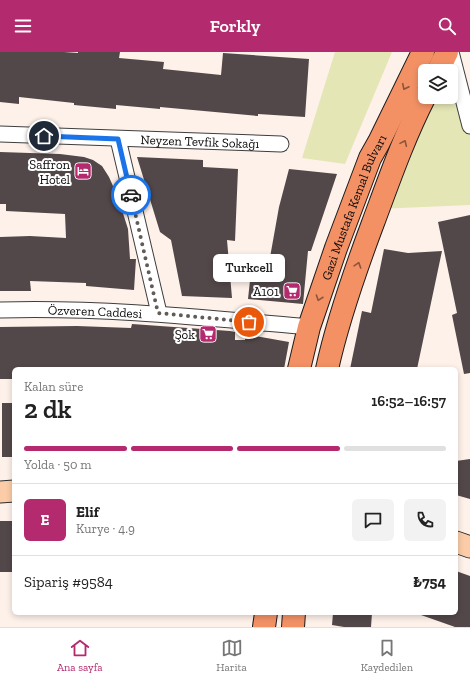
<!DOCTYPE html>
<html lang="tr">
<head>
<meta charset="utf-8">
<style>
	:root { --surface:#fff; --page:#f2f2f2; --text:#222; --muted:#767676; --line:#e0e0e0; --accent:#b42a6f }
	body { margin:0; font-family:"Zilla Slab",serif; background:var(--page); color:var(--text); height:100vh; display:flex; flex-direction:column; font-size:15px; white-space:nowrap }
	* { box-sizing:border-box; margin:0 }
	p { font-size:13px; color:var(--muted) }
	.icon { flex:none; width:22px; height:22px; fill:none; stroke:currentColor; stroke-width:2; stroke-linecap:round; stroke-linejoin:round }
	.map { position:relative; flex:1; overflow:hidden }
	.drawer { position:absolute; left:12px; top:315px; width:446px; height:248px; display:flex; flex-direction:column; background:var(--surface); border-radius:6px; box-shadow:0 2px 6px #0003 }
	.drawer>* { flex:none }
	.buttons { position:absolute; left:418px; top:12px; display:grid; gap:8px }
	.buttons a { display:grid; place-items:center; width:40px; height:40px; border-radius:6px; background:var(--surface); box-shadow:0 2px 6px #0003; font-size:20px }
	.pin { position:absolute; display:grid; place-items:center; width:34px; height:34px; color:#fff; margin:-17px; border:2px solid #fff; border-radius:50%; box-shadow:0 1px 4px #0007 }
	.courier { position:absolute; display:grid; place-items:center; width:40px; height:40px; margin:-20px; border:3px solid #1a73e8; border-radius:50%; background:#fff; color:#222; box-shadow:0 1px 5px #0007 }
	.bubble { position:absolute; height:28px; border-radius:6px; background:var(--surface); box-shadow:0 2px 6px #0003; font-size:13px; font-weight:600; line-height:28px; text-align:center }
	.head em { font-style:normal; font-weight:600 }
	.head div { display:flex; flex-direction:column-reverse }
	.head { display:flex; align-items:center; justify-content:space-between; height:68px; padding:0 12px }
	h1 { font-size:26px; font-weight:600; line-height:30px }
	.bar { display:grid; grid-template-columns:repeat(4,1fr); gap:6px 4px; align-content:center; height:48px; padding:0 12px }
	.bar i { height:5px; border-radius:3px; background:var(--line) }
	.bar .on { background:var(--accent) }
	.bar p { grid-column:span 4 }
	.line { display:flex; align-items:center; gap:10px; padding:0 12px; border-top:1px solid var(--line) }
	.line div { flex:1 }
	.round { display:grid; place-items:center; flex:none; width:42px; height:42px; border-radius:6px; background:var(--page) }
	header { display:flex; justify-content:space-between; align-items:center; height:52px; padding:0 12px; background:var(--accent); color:#fff; font-size:18px; font-weight:600 }
	.tabs { display:flex; justify-content:space-around; align-items:center; height:56px; border-top:1px solid var(--line); background:var(--surface); font-size:11px; color:var(--muted) }
	.tabs a { display:grid; justify-items:center; gap:2px }
	.tabs .on { color:var(--accent) }
	.map>svg:first-child { display:block }
	.green { fill:#e5e6b6 }
	.building { fill:#534849 }
	.lines { fill:none; stroke-linecap:round; stroke-linejoin:round }
	.street-casing { stroke:#3e3e3e; stroke-width:17 }
	.secondary-casing { stroke:#2d2d2d; stroke-width:23 }
	.primary-casing { stroke:#1c1c1c; stroke-width:24 }
	.street { stroke:#fff; stroke-width:15 }
	.secondary { stroke:#fbcca7; stroke-width:21 }
	.primary { stroke:#f39165; stroke-width:22 }
	.oneway { stroke:#8b553c }
	.done { stroke:#605c59; stroke-width:4; stroke-dasharray:0 7.2 }
	.route { stroke:#1a73e8; stroke-width:5 }
	.labels { text-anchor:middle; stroke-width:4; stroke-linejoin:round; paint-order:stroke }
	.street-label { font-size:13px; fill:#0b0b0b; stroke:#fff }
	.poi-label { font-size:13px; fill:#0b0b0b; stroke:#fff; text-anchor:end }
</style>
</head>
<body>
<header><svg class="icon" aria-label="menu" viewBox="0 0 24 24"><path d="M4 6h16M4 12h16M4 18h16"/></svg>Forkly<svg class="icon" aria-label="search" viewBox="0 0 24 24"><circle cx="10" cy="10" r="6"/><path d="M15 15l6 6"/></svg></header>
<div class="map">
<svg width="470" height="575" viewBox="0 0 470 575">
	<rect width="100%" height="100%" fill="#fef1ea"/>
	<path class="green" d="M335 0H392L345 112 302 106Z
		M447 0 470 74V153L378 157 425 45H451V19Z"/>
	<path class="building" d="M0 0H64L78 1V0H120L119 6 164 10 163 17 221 23 223 1 309 7 305 65 258 62V64L160 55V57L116 53V57L74 53V51L19 45V52L0 50Z
		M0 100 60 102 84 105 93 108 102 114 109 125 113 134 117 155H121L128 177 130 207H136L134 238 86 234V231L30 229 31 239H0V185L30 184 66 186 65 162 6 159V152H0Z
		M137 105 203 108V115L238 117 235 189 227 188 232 246 182 244 171 188 160 180Z
		M289 117 337 122 311 199H308L303 252 248 247 252 210 269 211 279 155Z
		M470 163V321L464 322 452 263 457 261 438 170Z
		M384 197 408 201 442 199 417 317H350L362 259 371 261Z
		M132 272 230 279 235 280V288H245V282L289 290 284 317H14V327H0V275L77 274 131 276Z
		M2 351H14V405H2Z
		M470 407V447L456 443V409Z
		M0 469H14V520H0Z
		M456 519 470 524V575H455L421 563V561H456Z
		M333 561H372L371 575H344L332 573Z"/>
	<g class="lines">
		<defs>
			<g id="street">
				<path d="M451 0 470 74"/>
				<path id="s1" d="M0 82 281 92"/>
				<path d="M118 87 159 261"/>
				<path id="s2" d="M0 258C103 255 206 266 309 275"/>
			</g>
			<path id="secondary" d="M0 440 14 439
				M456 490 470 495"/>
			<g id="primary">
				<path d="M438 19 447 0"/>
				<path id="s3" d="M299 317 309 275 336 196 370 106 379 90 423 0"/>
				<path d="M327 317C338 267 355 219 373 171 389 128 404 85 425 44"/>
				<path d="M264 575 266 561"/>
				<path d="M293 575 294 561"/>
			</g>
		</defs>
		<use href="#street" class="street-casing"/>
		<use href="#secondary" class="secondary-casing"/>
		<use href="#primary" class="primary-casing"/>
		<use href="#street" class="street"/>
		<use href="#secondary" class="secondary"/>
		<use href="#primary" class="primary"/>
	</g>
	<defs><path id="oneway-chevron" d="M-2-3.5L2.5 0L-2 3.5" fill="none" stroke-width="1.6" stroke-linecap="round" stroke-linejoin="round"/></defs>
	<g class="oneway">
		<use href="#oneway-chevron" transform="translate(405 35) rotate(116)"/>
		<use href="#oneway-chevron" transform="translate(404 91) rotate(-66)"/>
		<use href="#oneway-chevron" transform="translate(358 213) rotate(-72)"/>
		<use href="#oneway-chevron" transform="translate(319 246) rotate(109)"/>
	</g>
	<g class="lines">
		<path class="done" d="M131 143 158 261 249 270"/>
		<path class="route" d="M44 84 118 87 131 143"/>
	</g>
	<defs>
		<symbol id="hotel-square" viewBox="-11 -11 22 22"><rect x="-9" y="-9" width="18" height="18" rx="4" fill="#b42a6f" stroke="#fff"/><path d="M-6-4.5h1.5V1H6V5H4.5V3h-9V5H-6ZM-4 0a1.8 1.8 0 1 1 3.6 0ZM.5 0V-2.5h3Q6-2.5 6 0Z" fill="#fff"/></symbol>
		<symbol id="supermarket-square" viewBox="-11 -11 22 22"><rect x="-9" y="-9" width="18" height="18" rx="4" fill="#b42a6f" stroke="#fff"/><path d="M-6-5.5h2.5l.6 2H6L4.5 2H-2.5L-4.4-4H-6ZM-1.5 3.2a1.3 1.3 0 1 0 .1 0ZM3 3.2a1.3 1.3 0 1 0 .1 0Z" fill="#fff"/></symbol>
	</defs>
	<g fill-rule="evenodd">
		<use href="#hotel-square" x="73" y="109" width="20" height="20"/>
		<use href="#supermarket-square" x="282" y="229" width="20" height="20"/>
		<use href="#supermarket-square" x="198" y="272" width="20" height="20"/>
	</g>
	<g class="labels">
		<g class="street-label">
			<text dy="5" stroke="none"><textPath href="#s1" startOffset="200">Neyzen Tevfik Sokağı</textPath></text>
			<text dy="5" stroke="none"><textPath href="#s3" startOffset="171">Gazi Mustafa Kemal Bulvarı</textPath></text>
			<text dy="5" stroke="none"><textPath href="#s2" startOffset="95">Özveren Caddesi</textPath></text>
		</g>
		<g class="poi-label">
			<text x="70" y="117">Saffron<tspan x="70" dy="15">Hotel</tspan></text>
			<text x="279" y="244">A101</text>
			<text x="195" y="287">Şok</text>
		</g>
	</g>
</svg>
<div class="buttons">
<a><svg class="icon" aria-label="layers" viewBox="0 0 24 24"><path d="M12 4l9 5-9 5-9-5zM3 14l9 5 9-5"/></svg></a>
</div>
<div class="pin" style="left:249px;top:270px;background:#ea580c"><svg class="icon" aria-label="bag" viewBox="0 0 24 24"><path d="M5 8h14l-1 12H6zM9 8a3 3 0 0 1 6 0"/></svg></div>
<div class="pin" style="left:44px;top:84px;background:#1f2937"><svg class="icon" aria-label="home" viewBox="0 0 24 24"><path d="M3 11l9-7 9 7M6 9v11h12V9"/></svg></div>
<div class="courier" style="left:131px;top:143px"><svg class="icon" aria-label="car" viewBox="0 0 24 24"><path d="M5 17H2v-5l4-1 3-4h7l3 4 3 1v5h-3M9 17h6M6 11h13"/><circle cx="7" cy="17" r="2"/><circle cx="17" cy="17" r="2"/></svg></div>
<div class="bubble" style="left:213px;top:202px;width:72px">Turkcell</div>
<section class="drawer">
<div class="head"><div><h1>2 dk</h1><p>Kalan süre</p></div><em>16:52–16:57</em></div>
<div class="bar"><i class="on"></i><i class="on"></i><i class="on"></i><i></i><p>Yolda · 50 m</p></div>
<div class="line" style="height:72px"><b class="round" style="background:var(--accent);color:#fff">E</b><div><b>Elif</b><p>Kurye · 4.9</p></div><a class="round"><svg class="icon" aria-label="chat" viewBox="0 0 24 24"><path d="M4 5h16v11H9l-5 4z"/></svg></a><a class="round"><svg class="icon" aria-label="phone" viewBox="0 0 24 24"><path d="M5 4h4l2 5-3 2q2 4 5 5l2-3 5 2v4C11 20 4 13 5 4z"/></svg></a></div>
<div class="line" style="height:52px"><div>Sipariş #9584</div><b>₺754</b></div>
</section>
</div>
<nav class="tabs">
<a class="on"><svg class="icon" aria-label="home" viewBox="0 0 24 24"><path d="M3 11l9-7 9 7M6 9v11h12V9"/></svg>Ana sayfa</a>
<a><svg class="icon" aria-label="map" viewBox="0 0 24 24"><path d="M3 6l6-2 6 2 6-2v14l-6 2-6-2-6 2zM9 4v14M15 6v14"/></svg>Harita</a>
<a><svg class="icon" aria-label="saved" viewBox="0 0 24 24"><path d="M7 4h10v16l-5-4-5 4z"/></svg>Kaydedilen</a>
</nav>
</body>
</html>
